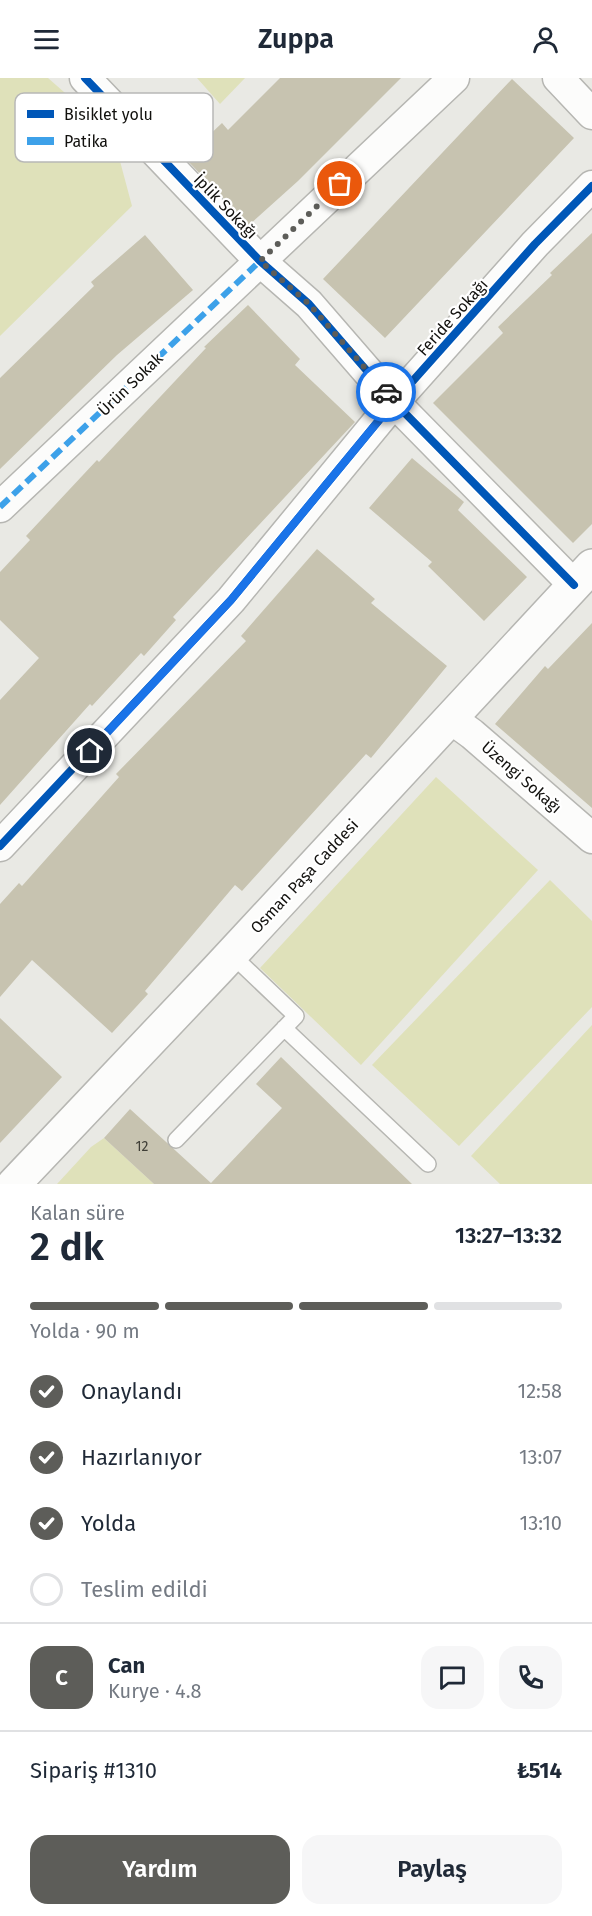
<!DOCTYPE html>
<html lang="tr">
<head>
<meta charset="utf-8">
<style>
	:root { --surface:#fff; --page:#f6f6f7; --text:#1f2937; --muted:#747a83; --line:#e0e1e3; --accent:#5d5d59 }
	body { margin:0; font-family:"Fira Sans",sans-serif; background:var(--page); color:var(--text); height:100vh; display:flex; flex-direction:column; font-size:22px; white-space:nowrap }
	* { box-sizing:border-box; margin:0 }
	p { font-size:20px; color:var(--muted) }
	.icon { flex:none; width:33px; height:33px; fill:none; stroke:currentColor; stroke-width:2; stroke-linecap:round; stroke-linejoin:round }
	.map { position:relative; height:1106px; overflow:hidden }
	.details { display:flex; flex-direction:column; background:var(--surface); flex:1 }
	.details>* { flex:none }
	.pin { position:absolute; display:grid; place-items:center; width:51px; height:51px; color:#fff; margin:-26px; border:3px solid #fff; border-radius:50%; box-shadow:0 2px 6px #0007 }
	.courier { position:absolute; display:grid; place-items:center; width:60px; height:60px; margin:-30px; border:4px solid #1a73e8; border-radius:50%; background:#fff; color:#222; box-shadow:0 2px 8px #0007 }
	.summary em { font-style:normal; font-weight:600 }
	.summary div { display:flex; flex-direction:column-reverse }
	.summary { display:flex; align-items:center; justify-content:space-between; height:102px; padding:0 30px }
	h1 { font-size:39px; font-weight:600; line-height:45px }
	.bar { display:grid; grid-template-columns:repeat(4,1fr); gap:9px 6px; align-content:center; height:72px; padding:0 30px }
	.bar i { height:8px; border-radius:4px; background:var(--line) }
	.bar .current { background:var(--accent) }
	.bar p { grid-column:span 4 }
	.line { display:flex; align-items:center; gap:15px; padding:0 30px; border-top:2px solid var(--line) }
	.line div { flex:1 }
	.round { display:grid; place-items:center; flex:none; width:63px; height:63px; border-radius:18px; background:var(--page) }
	ol { padding:0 30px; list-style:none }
	li { display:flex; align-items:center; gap:18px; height:66px }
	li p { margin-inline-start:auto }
	li .icon { padding:6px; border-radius:50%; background:var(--accent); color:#fff; stroke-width:4 }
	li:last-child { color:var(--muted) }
	li i { width:33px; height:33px; border:3px solid var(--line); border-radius:50% }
	.primary-button { display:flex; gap:12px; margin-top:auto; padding:12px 30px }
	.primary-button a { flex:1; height:69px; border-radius:18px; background:var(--accent); color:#fff; font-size:24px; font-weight:600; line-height:69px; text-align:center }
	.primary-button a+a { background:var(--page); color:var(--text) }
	header { display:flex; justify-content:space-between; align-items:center; height:78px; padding:0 30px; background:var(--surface); font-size:27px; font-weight:600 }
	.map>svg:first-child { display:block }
	.green { fill:#dfe1ba }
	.building { fill:#c7c3b0 }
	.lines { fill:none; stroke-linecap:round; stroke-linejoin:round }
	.service-casing { stroke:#b6b6b2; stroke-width:18 }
	.minor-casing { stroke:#b6b6b2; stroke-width:33 }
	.secondary-casing { stroke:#b6b6b2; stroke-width:36 }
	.service { stroke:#fcfcfb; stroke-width:15 }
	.minor { stroke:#fcfcfb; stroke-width:30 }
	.secondary { stroke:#fcfcfb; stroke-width:33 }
	.quiet { stroke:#3da1e9; stroke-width:6; stroke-dasharray:12 6; stroke-linecap:butt }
	.cycleway-casing { stroke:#fff; stroke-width:11 }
	.cycleway { stroke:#0057b8; stroke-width:8 }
	.done { stroke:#5d5d59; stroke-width:6; stroke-dasharray:0 10.8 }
	.route { stroke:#1a73e8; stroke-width:8 }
	.labels { text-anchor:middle; stroke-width:4.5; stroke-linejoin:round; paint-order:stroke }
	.number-label { font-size:14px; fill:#3f3e36 }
	.street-label { font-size:16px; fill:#12110e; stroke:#fff }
	.key { fill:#fff; stroke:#b8b8b7; stroke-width:1.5 }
	.key-label { font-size:16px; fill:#12110e }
</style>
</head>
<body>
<header><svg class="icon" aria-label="menu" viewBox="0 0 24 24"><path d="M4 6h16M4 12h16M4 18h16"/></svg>Zuppa<svg class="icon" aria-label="person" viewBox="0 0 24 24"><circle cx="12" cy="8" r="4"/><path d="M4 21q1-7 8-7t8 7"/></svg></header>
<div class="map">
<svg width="592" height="1106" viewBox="0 0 592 1106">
	<rect width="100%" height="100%" fill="#e9e9e4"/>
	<path class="green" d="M0 0H48L113 57 132 128 0 258Z
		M197 0H245L220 26Z
		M436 699 538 792 361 987 260 890Z
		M550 802 592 843V929L459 1068 372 987Z
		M592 947V1106H500L471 1078Z
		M104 1060 154 1106H57L91 1069Z"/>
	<path class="building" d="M280 0H401L298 103 249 147 185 80 222 45 228 52Z
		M512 1 574 60 385 260 323 201Z
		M592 155V446L573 465 433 325 503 255 498 249 552 197 550 195Z
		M145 157 193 212 117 277 0 391V300L94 208 91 204Z
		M248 227 300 281 295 287 355 344 173 539 176 542 144 578 141 575 92 628 90 626 0 727V622L39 580 0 542V494L30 462 26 458 97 382 99 384 206 270 204 269Z
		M412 380 464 424 458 432 527 499 484 543 428 488 432 484 369 430Z
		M317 471 375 521 371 525 447 588 371 680 366 676 242 813 235 807 145 913 148 916 112 955 32 882 0 919V826L19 805 22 808 119 699 116 696 246 563 241 558Z
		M592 545V730L495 646 545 588 548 591Z
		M0 940 62 999 0 1065Z
		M281 979 412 1106H154L104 1060 130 1031 211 1105 282 1030 256 1006Z"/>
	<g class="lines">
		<defs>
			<path id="service" d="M284 950 428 1086
				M176 1062 296 938 231 876"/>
			<path id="minor" d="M85 0 260 183 309 226 394 324 574 507
				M558 0 592 36
				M0 429 454 0
				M450 640 472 656 592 760
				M0 768 231 522 394 324 535 166 592 108"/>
			<path id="secondary" d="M14 1106 217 892 592 488"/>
		</defs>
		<use href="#service" class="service-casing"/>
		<use href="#minor" class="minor-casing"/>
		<use href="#secondary" class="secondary-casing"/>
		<use href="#service" class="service"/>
		<use href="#minor" class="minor"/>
		<use href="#secondary" class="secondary"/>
		<path class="quiet" d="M0 429 260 183"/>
		<defs>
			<path id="cycleway" d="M85 0 260 183 309 226 394 324 574 507
				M0 768 231 522 394 324 535 166 592 108"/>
		</defs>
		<use href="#cycleway" class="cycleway-casing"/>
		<use href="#cycleway" class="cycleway"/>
	</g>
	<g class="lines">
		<path class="done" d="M340 106 260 183 309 226 386 314"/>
		<path class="route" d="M90 673 231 522 394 324 386 314"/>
	</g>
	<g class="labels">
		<g class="number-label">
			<text x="142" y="1073">12</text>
		</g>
		<g class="street-label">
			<text transform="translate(226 128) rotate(46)" y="6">İplik Sokağı</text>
			<text transform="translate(452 239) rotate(-48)" y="6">Feride Sokağı</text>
			<text transform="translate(130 306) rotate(-44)" y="6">Ürün Sokak</text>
			<text transform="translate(522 699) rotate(41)" y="6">Üzengi Sokağı</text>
			<text transform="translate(304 798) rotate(-47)" y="6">Osman Paşa Caddesi</text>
		</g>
	</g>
	<rect x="15" y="15" width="198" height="69" rx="9" class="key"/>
	<rect x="27" y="32" width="27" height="8" fill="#0057b8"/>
	<rect x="27" y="59" width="27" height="8" fill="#3da1e9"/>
	<g class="key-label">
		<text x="64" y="42">Bisiklet yolu</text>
		<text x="64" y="69">Patika</text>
	</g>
</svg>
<div class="pin" style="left:340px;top:106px;background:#ea580c"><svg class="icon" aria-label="bag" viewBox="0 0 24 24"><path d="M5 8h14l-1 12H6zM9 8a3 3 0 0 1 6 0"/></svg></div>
<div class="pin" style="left:90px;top:673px;background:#1f2937"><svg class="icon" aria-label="home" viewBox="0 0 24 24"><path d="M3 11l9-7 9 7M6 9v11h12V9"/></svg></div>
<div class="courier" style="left:386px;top:314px"><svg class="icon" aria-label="car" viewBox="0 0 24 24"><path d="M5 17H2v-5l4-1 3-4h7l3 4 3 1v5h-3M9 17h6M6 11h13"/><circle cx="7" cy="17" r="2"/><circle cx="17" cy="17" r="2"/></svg></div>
</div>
<section class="details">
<div class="summary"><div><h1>2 dk</h1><p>Kalan süre</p></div><em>13:27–13:32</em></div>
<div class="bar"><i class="current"></i><i class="current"></i><i class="current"></i><i></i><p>Yolda · 90 m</p></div>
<ol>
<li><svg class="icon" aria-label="check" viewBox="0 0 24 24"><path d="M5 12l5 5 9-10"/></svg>Onaylandı<p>12:58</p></li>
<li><svg class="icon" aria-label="check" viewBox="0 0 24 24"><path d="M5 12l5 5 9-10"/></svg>Hazırlanıyor<p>13:07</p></li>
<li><svg class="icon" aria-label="check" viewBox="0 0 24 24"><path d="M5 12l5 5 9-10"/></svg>Yolda<p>13:10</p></li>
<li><i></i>Teslim edildi</li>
</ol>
<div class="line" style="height:108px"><b class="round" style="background:var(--accent);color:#fff">C</b><div><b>Can</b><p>Kurye · 4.8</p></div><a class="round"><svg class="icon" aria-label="chat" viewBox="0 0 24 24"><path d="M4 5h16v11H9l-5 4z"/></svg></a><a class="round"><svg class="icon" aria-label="phone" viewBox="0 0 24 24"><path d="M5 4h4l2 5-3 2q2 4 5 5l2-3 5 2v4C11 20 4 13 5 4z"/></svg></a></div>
<div class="line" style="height:78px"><div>Sipariş #1310</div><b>₺514</b></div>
<div class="primary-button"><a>Yardım</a><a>Paylaş</a></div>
</section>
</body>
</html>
